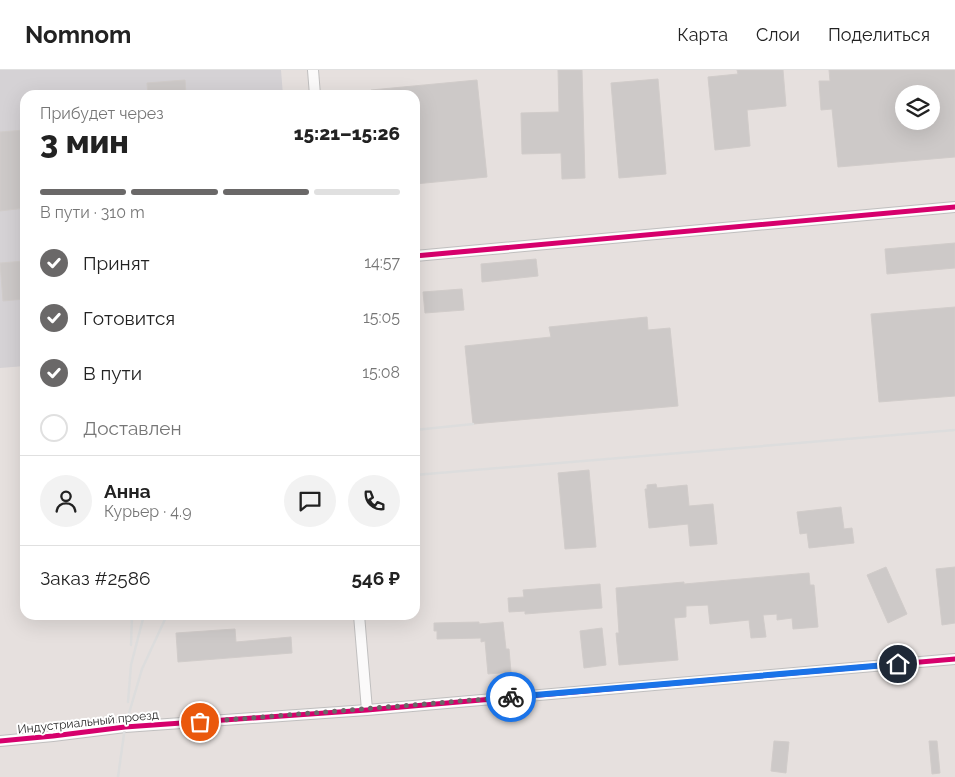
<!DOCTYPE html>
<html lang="ru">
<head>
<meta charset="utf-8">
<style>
	:root { --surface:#fff; --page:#f2f2f2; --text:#222; --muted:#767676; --line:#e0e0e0; --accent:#6a6868 }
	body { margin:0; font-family:Raleway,sans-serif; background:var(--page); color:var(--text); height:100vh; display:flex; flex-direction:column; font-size:19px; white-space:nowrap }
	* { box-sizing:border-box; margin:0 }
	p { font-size:16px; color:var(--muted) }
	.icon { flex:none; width:28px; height:28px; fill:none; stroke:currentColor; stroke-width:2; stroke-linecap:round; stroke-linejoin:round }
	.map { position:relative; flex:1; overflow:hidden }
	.sheet { position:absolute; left:20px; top:20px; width:400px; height:530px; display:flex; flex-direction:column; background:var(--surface); border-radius:15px; box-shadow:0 5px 20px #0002 }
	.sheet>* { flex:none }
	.controls { position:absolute; left:895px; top:15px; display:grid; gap:10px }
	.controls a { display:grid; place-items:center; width:45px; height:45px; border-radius:50%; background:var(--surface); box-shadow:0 5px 20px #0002; font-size:25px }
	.pin { position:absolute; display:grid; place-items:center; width:42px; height:42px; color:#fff; margin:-21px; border:2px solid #fff; border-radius:50%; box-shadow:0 1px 5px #0007 }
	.courier { position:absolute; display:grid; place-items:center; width:50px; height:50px; margin:-25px; border:4px solid #1a73e8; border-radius:50%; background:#fff; color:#222; box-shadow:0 1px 6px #0007 }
	.summary em { font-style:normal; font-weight:800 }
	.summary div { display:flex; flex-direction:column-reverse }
	.summary { display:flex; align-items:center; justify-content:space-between; height:85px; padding:0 20px }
	h1 { font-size:32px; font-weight:800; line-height:38px }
	.bar { display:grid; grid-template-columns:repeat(4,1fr); gap:8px 5px; align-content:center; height:60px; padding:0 20px }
	.bar i { height:6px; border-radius:4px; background:var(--line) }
	.bar .current { background:var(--accent) }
	.bar p { grid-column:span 4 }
	.line { display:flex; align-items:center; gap:12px; padding:0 20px; border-top:1px solid var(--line) }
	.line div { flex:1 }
	.round { display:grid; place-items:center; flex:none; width:52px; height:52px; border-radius:26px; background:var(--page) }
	ol { padding:0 20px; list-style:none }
	li { display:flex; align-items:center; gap:15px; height:55px }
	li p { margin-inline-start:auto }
	li .icon { padding:5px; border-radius:50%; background:var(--accent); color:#fff; stroke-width:4 }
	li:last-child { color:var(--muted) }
	li i { width:28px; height:28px; border:2px solid var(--line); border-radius:50% }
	header { display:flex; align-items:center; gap:30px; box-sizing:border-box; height:70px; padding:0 25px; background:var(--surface); border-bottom:1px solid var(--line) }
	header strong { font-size:24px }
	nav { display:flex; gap:28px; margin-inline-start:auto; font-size:18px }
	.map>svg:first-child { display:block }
	.industrial { fill:#d5d2d5 }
	.building { fill:#cdc9c8; stroke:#d1ccca; fill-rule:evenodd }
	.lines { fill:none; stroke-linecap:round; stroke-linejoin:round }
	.minor-casing { stroke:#c0bfbf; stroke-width:12 }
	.minor { stroke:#fbfafa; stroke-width:10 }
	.rail { stroke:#ddd; stroke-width:2.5 }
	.cycleway-casing { stroke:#fff; stroke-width:8 }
	.cycleway { stroke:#d6006c; stroke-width:5 }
	.done { stroke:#6a6868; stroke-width:5; stroke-dasharray:0 9 }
	.route { stroke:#1a73e8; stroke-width:6 }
	.labels { text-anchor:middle; stroke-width:4; stroke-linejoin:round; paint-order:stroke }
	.street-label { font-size:12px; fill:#282828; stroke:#fff }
</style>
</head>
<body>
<header>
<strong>Nomnom</strong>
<nav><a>Карта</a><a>Слои</a><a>Поделиться</a></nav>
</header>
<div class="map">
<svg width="955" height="707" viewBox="0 0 955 707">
	<rect width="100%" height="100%" fill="#e6e0de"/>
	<path class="industrial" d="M0 0H281L283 25H25V296L0 298Z"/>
	<path class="building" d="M558 0H582L585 108 562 109 561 83 522 84 521 43 559 42Z
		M737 0H783L786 36 747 40 750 76 715 80 708 7 738 4Z
		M829 0H955V87L838 97 832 39 821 40 819 11H830ZM904 24H931V51H904Z
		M658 9 666 104 619 108 611 13Z
		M185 10 186 25H148L147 13Z
		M477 10 487 107 415 114V25H371V20Z
		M25 60V138L0 141V62Z
		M955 173V198L887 204 885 179Z
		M536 189 538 206 482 212 481 194Z
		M25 191V229L3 231 0 193Z
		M462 219 464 240 425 243 423 222Z
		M955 237V326L879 332 871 244Z
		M647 247 648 260 670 258 678 336 473 354 465 276 551 267 549 257Z
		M589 400 596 477 565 479 558 403Z
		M656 414 657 418 687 415 689 436 713 434 717 474 690 476 688 454 649 458 645 419H647V415Z
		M841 437 844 459 852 458 854 473 809 478 807 463 800 464 797 442Z
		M886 497 907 544 888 553 867 505Z
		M955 497V553L942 555 936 499Z
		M809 503 810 515H814L818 557 793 559 792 548 777 550V544L763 545 766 567 751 568 749 550 710 554 708 535 686 536V547L674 548 678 590 619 595 616 563H619L616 518 684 512V514Z
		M600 514 602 538 525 544V541L509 542 508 528 524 527 523 520Z
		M479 552V554L503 552 506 579H509L511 602 488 604 485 571 481 572V568L437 569V561H434V553Z
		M602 558 606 595 584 598 580 561Z
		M235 559 236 572 291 567 292 583 178 592 176 563Z
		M774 671 789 672 786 703 771 701Z
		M929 671H937L940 703 932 704Z"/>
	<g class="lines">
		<defs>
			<path id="minor" d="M313 0 315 25
				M415 186 955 137
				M359 545 367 640
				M0 671 53 666 125 657 367 640 955 589"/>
		</defs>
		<use href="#minor" class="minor-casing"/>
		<use href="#minor" class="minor"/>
		<path class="rail" d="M415 360 473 354
			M415 405 955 360
			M131 575 132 545
			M128 632 131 595 144 545
			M118 707 125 657 142 599 167 545"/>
		<defs>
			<path id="cycleway" d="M415 186 955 137
				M0 671 53 666 125 657 367 640 955 589"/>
		</defs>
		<use href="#cycleway" class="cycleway-casing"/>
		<use href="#cycleway" class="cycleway"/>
	</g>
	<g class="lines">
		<path class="done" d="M200 652 511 627"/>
		<path class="route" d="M511 627 898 594"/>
	</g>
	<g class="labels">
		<g class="street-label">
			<text transform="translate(88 652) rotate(-6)" y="4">Индустриальный проезд</text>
		</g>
	</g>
</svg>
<div class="controls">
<a><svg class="icon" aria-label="layers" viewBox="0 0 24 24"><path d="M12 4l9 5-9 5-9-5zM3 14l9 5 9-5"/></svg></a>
</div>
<div class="pin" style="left:200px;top:652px;background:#ea580c"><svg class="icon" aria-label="bag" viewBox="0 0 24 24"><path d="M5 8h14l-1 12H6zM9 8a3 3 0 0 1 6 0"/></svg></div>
<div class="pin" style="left:898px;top:594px;background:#1f2937"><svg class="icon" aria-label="home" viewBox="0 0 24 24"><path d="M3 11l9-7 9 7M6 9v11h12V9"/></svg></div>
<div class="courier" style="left:511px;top:627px"><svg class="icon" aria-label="bike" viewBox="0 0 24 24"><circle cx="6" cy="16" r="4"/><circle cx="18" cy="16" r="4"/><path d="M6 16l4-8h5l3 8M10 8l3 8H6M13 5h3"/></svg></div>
<section class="sheet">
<div class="summary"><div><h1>3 мин</h1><p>Прибудет через</p></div><em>15:21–15:26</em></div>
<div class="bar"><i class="current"></i><i class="current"></i><i class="current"></i><i></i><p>В пути · 310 m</p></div>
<ol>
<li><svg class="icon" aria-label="check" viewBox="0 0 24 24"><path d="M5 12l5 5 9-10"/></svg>Принят<p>14:57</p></li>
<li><svg class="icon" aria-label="check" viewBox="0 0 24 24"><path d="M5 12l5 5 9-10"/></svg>Готовится<p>15:05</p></li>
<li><svg class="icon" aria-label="check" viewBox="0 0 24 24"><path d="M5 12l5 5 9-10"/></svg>В пути<p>15:08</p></li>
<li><i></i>Доставлен</li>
</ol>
<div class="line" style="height:90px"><a class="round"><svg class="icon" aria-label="person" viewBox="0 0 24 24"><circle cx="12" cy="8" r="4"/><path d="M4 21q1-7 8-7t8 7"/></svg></a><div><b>Анна</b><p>Курьер · 4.9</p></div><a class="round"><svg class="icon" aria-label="chat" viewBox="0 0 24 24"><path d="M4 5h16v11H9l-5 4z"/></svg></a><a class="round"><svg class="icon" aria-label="phone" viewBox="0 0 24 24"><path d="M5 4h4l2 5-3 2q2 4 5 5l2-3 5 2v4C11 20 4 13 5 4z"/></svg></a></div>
<div class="line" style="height:65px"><div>Заказ #2586</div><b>546 ₽</b></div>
</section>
</div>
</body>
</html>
